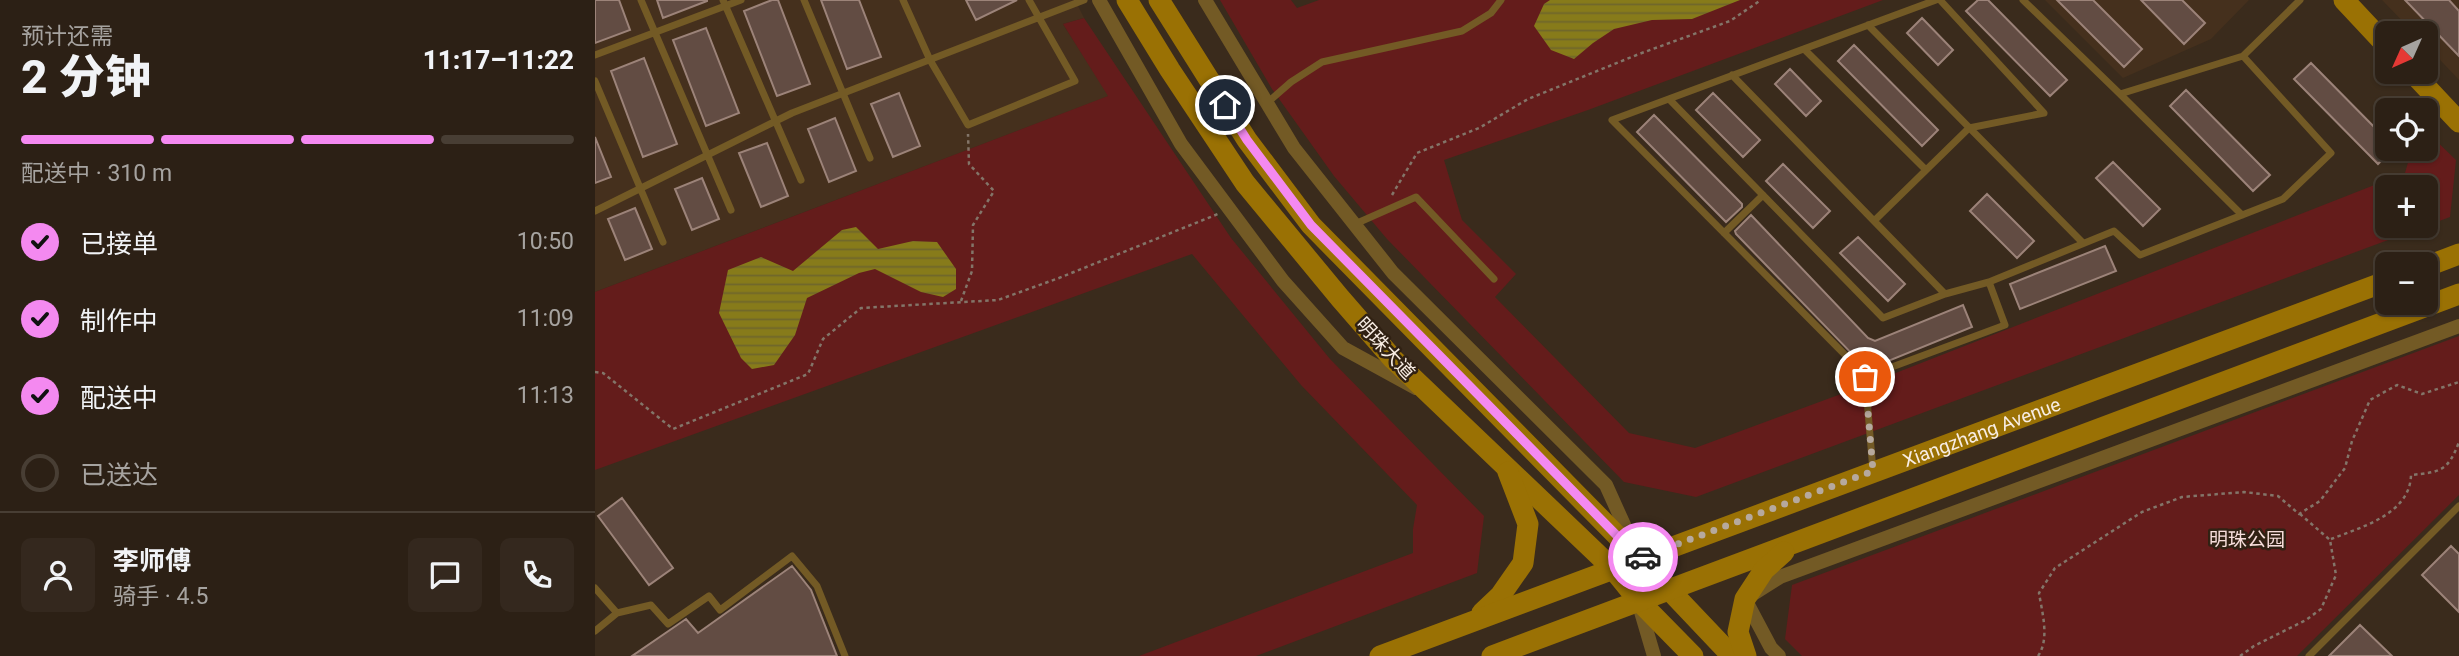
<!DOCTYPE html>
<html lang="zh">
<head>
<meta charset="utf-8">
<style>
	:root { --surface:#2c2015; --page:#34281e; --text:#f1f3f6; --muted:#a6a3a0; --line:#483e34; --accent:#f489f0 }
	body { margin:0; font-family:Roboto,"Noto Sans SC",sans-serif; background:var(--page); color:var(--text); height:100vh; display:flex; flex-direction:column; font-size:26px; white-space:nowrap }
	* { box-sizing:border-box; margin:0 }
	p { font-size:23px; color:var(--muted) }
	.icon { flex:none; width:38px; height:38px; fill:none; stroke:currentColor; stroke-width:2; stroke-linecap:round; stroke-linejoin:round }
	.map { position:relative; flex:1; overflow:hidden }
	.drawer { display:flex; flex-direction:column; background:var(--surface); width:595px }
	.drawer>* { flex:none }
	.needle { width:46px; rotate:225deg }
	.tools { position:absolute; left:1780px; top:21px; display:grid; gap:14px }
	.tools a { display:grid; place-items:center; width:63px; height:63px; border-radius:10px; background:var(--surface); box-shadow:0 2px 5px #0004,0 0 0 2px var(--line); font-size:35px }
	.pin { position:absolute; display:grid; place-items:center; width:60px; height:60px; color:#fff; margin:-30px; border:4px solid #fff; border-radius:50%; box-shadow:0 2px 7px #0007 }
	.courier { position:absolute; display:grid; place-items:center; width:70px; height:70px; margin:-35px; border:5px solid #f489f0; border-radius:50%; background:#fff; color:#222; box-shadow:0 2px 9px #0007 }
	.head em { font-style:normal; font-weight:800 }
	.head div { display:flex; flex-direction:column-reverse }
	.head { display:flex; align-items:center; justify-content:space-between; height:119px; padding:0 21px }
	h1 { font-size:46px; font-weight:800; line-height:52px }
	.bar { display:grid; grid-template-columns:repeat(4,1fr); gap:10px 7px; align-content:center; height:84px; padding:0 21px }
	.bar i { height:9px; border-radius:5px; background:var(--line) }
	.bar .active { background:var(--accent) }
	.bar p { grid-column:span 4 }
	.line { display:flex; align-items:center; gap:18px; padding:0 21px; border-top:2px solid var(--line) }
	.line div { flex:1 }
	.round { display:grid; place-items:center; flex:none; width:74px; height:74px; border-radius:10px; background:var(--page) }
	ol { padding:0 21px; list-style:none }
	li { display:flex; align-items:center; gap:21px; height:77px }
	li p { margin-inline-start:auto }
	li .icon { padding:7px; border-radius:50%; background:var(--accent); color:#111; stroke-width:4 }
	li:last-child { color:var(--muted) }
	li i { width:38px; height:38px; border:4px solid var(--line); border-radius:50% }
	main { display:flex; flex:1; min-height:0 }
	.map>svg:first-child { display:block }
	.built { fill:#45301d }
	.green { fill:#641c1b; fill-rule:evenodd }
	.water { fill:url(#water-rules) }
	.building { fill:#624c43; stroke:#9c8379; stroke-width:2 }
	.lines { fill:none; stroke-linecap:round; stroke-linejoin:round }
	.path { stroke:#837569; stroke-width:2.5; stroke-dasharray:3.5 3.5; stroke-linecap:butt }
	.lane { stroke:#735a25; stroke-width:7 }
	.street { stroke:#735a25; stroke-width:14 }
	.secondary { stroke:#9a7104; stroke-width:21 }
	.done { stroke:#b6a99e; stroke-width:7; stroke-dasharray:0 12.6 }
	.route { stroke:#f489f0; stroke-width:9 }
	.labels { text-anchor:middle; stroke-width:5; stroke-linejoin:round; paint-order:stroke }
	.street-label { font-size:19px; fill:#f8ede4; stroke:#302113 }
	.park-label { font-size:19px; fill:#f7dedb; stroke:#302113 }
</style>
</head>
<body>
<main>
<section class="drawer">
<div class="head"><div><h1>2 分钟</h1><p>预计还需</p></div><em>11:17–11:22</em></div>
<div class="bar"><i class="active"></i><i class="active"></i><i class="active"></i><i></i><p>配送中 · 310 m</p></div>
<ol>
<li><svg class="icon" aria-label="check" viewBox="0 0 24 24"><path d="M5 12l5 5 9-10"/></svg>已接单<p>10:50</p></li>
<li><svg class="icon" aria-label="check" viewBox="0 0 24 24"><path d="M5 12l5 5 9-10"/></svg>制作中<p>11:09</p></li>
<li><svg class="icon" aria-label="check" viewBox="0 0 24 24"><path d="M5 12l5 5 9-10"/></svg>配送中<p>11:13</p></li>
<li><i></i>已送达</li>
</ol>
<div class="line" style="height:126px"><a class="round"><svg class="icon" aria-label="person" viewBox="0 0 24 24"><circle cx="12" cy="8" r="4"/><path d="M4 21q1-7 8-7t8 7"/></svg></a><div><b>李师傅</b><p>骑手 · 4.5</p></div><a class="round"><svg class="icon" aria-label="chat" viewBox="0 0 24 24"><path d="M4 5h16v11H9l-5 4z"/></svg></a><a class="round"><svg class="icon" aria-label="phone" viewBox="0 0 24 24"><path d="M5 4h4l2 5-3 2q2 4 5 5l2-3 5 2v4C11 20 4 13 5 4z"/></svg></a></div>
</section>
<div class="map">
<svg width="1864" height="656" viewBox="0 0 1864 656">
	<defs>
		<pattern id="water-rules" width="6" height="5" patternUnits="userSpaceOnUse" patternTransform="scale(1.75)"><rect width="6" height="5" fill="#877b1a"/><path d="M0 2.5h6" fill="none" stroke="#6f662b"/></pattern>
	</defs>
	<rect width="100%" height="100%" fill="#3a2b1c"/>
	<path class="built" d="M0 0H480L489 18 468 24 514 96 0 292Z
		M1450 0H1654L1616 39 1528 78Z
		M1787 0H1864V80L1831 45 1830 33H1819Z"/>
	<path class="green" d="M625 0H696L702 8 724 0H1288L993 110 849 160 867 220 921 274 900 297 1034 433 1100 448 1265 387 1810 173 1817 149H1830L1831 131 1861 160 1855 217 1101 497 1029 482 792 239 739 176 677 89ZM1792 187H1830V226H1792Z
		M489 18 636 238 735 359 889 516 882 573 661 656H544L818 553V529L822 505 706 385 597 254 0 470V292L513 96 468 24Z
		M1864 336V495L1702 656H1207L1190 639 1197 585Z"/>
	<path class="water" d="M955 0H1145L1097 19 1057 20 1019 29 998 43 979 59 956 50 939 26 949 4Z
		M261 227 283 249 318 241 342 242 361 269V289L348 297 326 292 280 269 264 273 212 298 200 335 179 365 157 369 146 358 124 313 133 270 166 257 198 271 247 230Z"/>
	<path class="building" d="M0 0H24L35 30 0 43Z
		M62 0H112V1L68 18Z
		M177 0H183L215 84 182 96 149 11Z
		M226 0H264L286 57 252 69Z
		M371 0H422L381 20Z
		M1383 0H1393L1472 80 1455 96 1371 11Z
		M1462 0H1498L1547 49 1529 67Z
		M1546 0H1587L1610 23 1589 44Z
		M1810 0H1854L1864 11V56Z
		M1327 18 1358 50 1343 65 1312 33Z
		M111 28 144 113 111 126 78 40Z
		M1259 45 1343 130 1327 146 1243 61Z
		M49 58 82 144 48 157 16 71Z
		M1716 63 1792 140V155L1783 164 1699 79Z
		M1195 69 1226 101 1211 116 1180 84Z
		M1591 90 1675 175 1658 191 1575 106Z
		M304 93 325 146 298 157 276 104Z
		M1118 93 1165 140 1148 157 1101 110Z
		M1059 115 1147 204V207L1131 222 1042 132Z
		M240 118 261 171 234 182 213 129Z
		M0 137 16 177 0 183Z
		M172 143 193 196 166 207 144 153Z
		M1518 162 1565 209 1548 226 1501 178Z
		M1188 164 1235 211 1218 228 1171 181Z
		M107 178 124 219 97 230 80 189Z
		M1392 194 1439 241 1422 258 1375 211Z
		M40 208 57 249 30 260 13 219Z
		M1156 215 1273 338 1280 341 1368 305 1377 327 1281 366 1261 358 1141 234 1140 231Z
		M1263 237 1310 284 1293 301 1245 253Z
		M1510 246 1521 271 1425 309 1415 284Z
		M27 498 78 568 54 585 3 516Z
		M1856 546 1864 554V612L1827 575Z
		M197 566 216 590 242 656H37L91 619 103 633Z
		M1765 625 1797 656H1734Z"/>
	<g class="lines">
		<path class="path" d="M797 195 822 153 884 128 933 99 1044 54 1135 21 1166 0
			M366 301 377 271 378 225 399 191 374 164 373 134
			M0 372 8 373 78 429 213 374 228 339 266 308 403 300 464 278 623 214
			M1736 539C1767 527 1815 514 1816 475 1846 472 1853 471 1864 442
			M1443 656C1455 639 1447 612 1444 593L1460 568 1547 512 1587 497 1649 492 1683 496 1704 514 1725 501 1750 468 1757 441 1775 400 1802 385 1827 394 1864 382
			M1645 656 1659 646 1711 620 1726 609 1741 575 1735 540 1705 514"/>
		<path class="lane" d="M46 0 136 210
			M128 0 206 180
			M209 0 275 158
			M308 0 335 60 373 125 480 81 434 0
			M1428 0 1525 94 1648 56 1705 0
			M1273 25 1488 243
			M1209 49 1331 170
			M0 55 146 0
			M1137 75 1279 221
			M0 81 68 242
			M1525 94 1647 215
			M1074 99 1288 318 1350 294 1279 221 1374 128 1449 113 1345 0
			M672 103 696 82 727 62 867 31 896 13 906 0
			M0 211 197 113 489 0
			M760 224 821 197 899 279
			M1129 233 1168 195
			M1350 294 1394 282
			M1270 377 1410 325 1394 282 1519 231 1545 255 1688 199 1736 153 1648 56
			M1278 471 1270 375 1017 120 1341 0
			M0 588 22 613 0 631
			M22 613 56 605 73 624 114 596 125 610 197 556 222 586 250 656
			M1714 656 1864 506"/>
		<path class="street" d="M504 0 586 144 688 281 748 348 821 388
			M610 0 699 148 798 273 1011 485 1039 547
			M1044 605 1059 656
			M1184 656 1176 648 1150 599 1185 577 1864 326"/>
		<g class="secondary">
			<path d="M532 0 575 70 650 183 745 298 798 359 1017 568 1043 600 1098 656"/>
			<path d="M564 0 652 140 716 225 1044 558 1137 656"/>
			<path d="M1749 0 1792 46"/>
			<path d="M1817 72 1864 122"/>
			<path d="M1830 267 1864 254"/>
			<path d="M887 613 905 596 928 563 933 524 913 472"/>
			<path id="s1" d="M785 656 1792 281"/>
			<path d="M897 656 1864 294"/>
			<path d="M1151 656 1143 632 1150 599 1169 570 1189 552"/>
		</g>
	</g>
	<g class="lines">
		<path class="done" d="M1048 557 1278 471 1270 377"/>
		<path class="route" d="M630 105 652 140 716 225 1044 558 1048 557"/>
	</g>
	<g class="labels">
		<g class="street-label">
			<text transform="translate(791 348) rotate(47)" y="7">明珠大道</text>
			<text dy="7" stroke="none"><textPath href="#s1" startOffset="642">Xiangzhang Avenue</textPath></text>
		</g>
		<g class="park-label">
			<text x="1652" y="546">明珠公园</text>
		</g>
	</g>
</svg>
<div class="tools">
<a><svg class="needle" viewBox="-14 -14 28 28"><path d="M0-13l5 13h-10z" fill="#e53935"/><path d="M0 13l5-13h-10z" fill="#a6a3a0"/></svg></a>
<a><svg class="icon" aria-label="locate" viewBox="0 0 24 24"><circle cx="12" cy="12" r="6"/><path d="M12 2v4M12 18v4M2 12h4M18 12h4"/></svg></a>
<a>+</a>
<a>−</a>
</div>
<div class="pin" style="left:1270px;top:377px;background:#ea580c"><svg class="icon" aria-label="bag" viewBox="0 0 24 24"><path d="M5 8h14l-1 12H6zM9 8a3 3 0 0 1 6 0"/></svg></div>
<div class="pin" style="left:630px;top:105px;background:#1f2937"><svg class="icon" aria-label="home" viewBox="0 0 24 24"><path d="M3 11l9-7 9 7M6 9v11h12V9"/></svg></div>
<div class="courier" style="left:1048px;top:557px"><svg class="icon" aria-label="car" viewBox="0 0 24 24"><path d="M5 17H2v-5l4-1 3-4h7l3 4 3 1v5h-3M9 17h6M6 11h13"/><circle cx="7" cy="17" r="2"/><circle cx="17" cy="17" r="2"/></svg></div>
</div>
</main>
</body>
</html>
